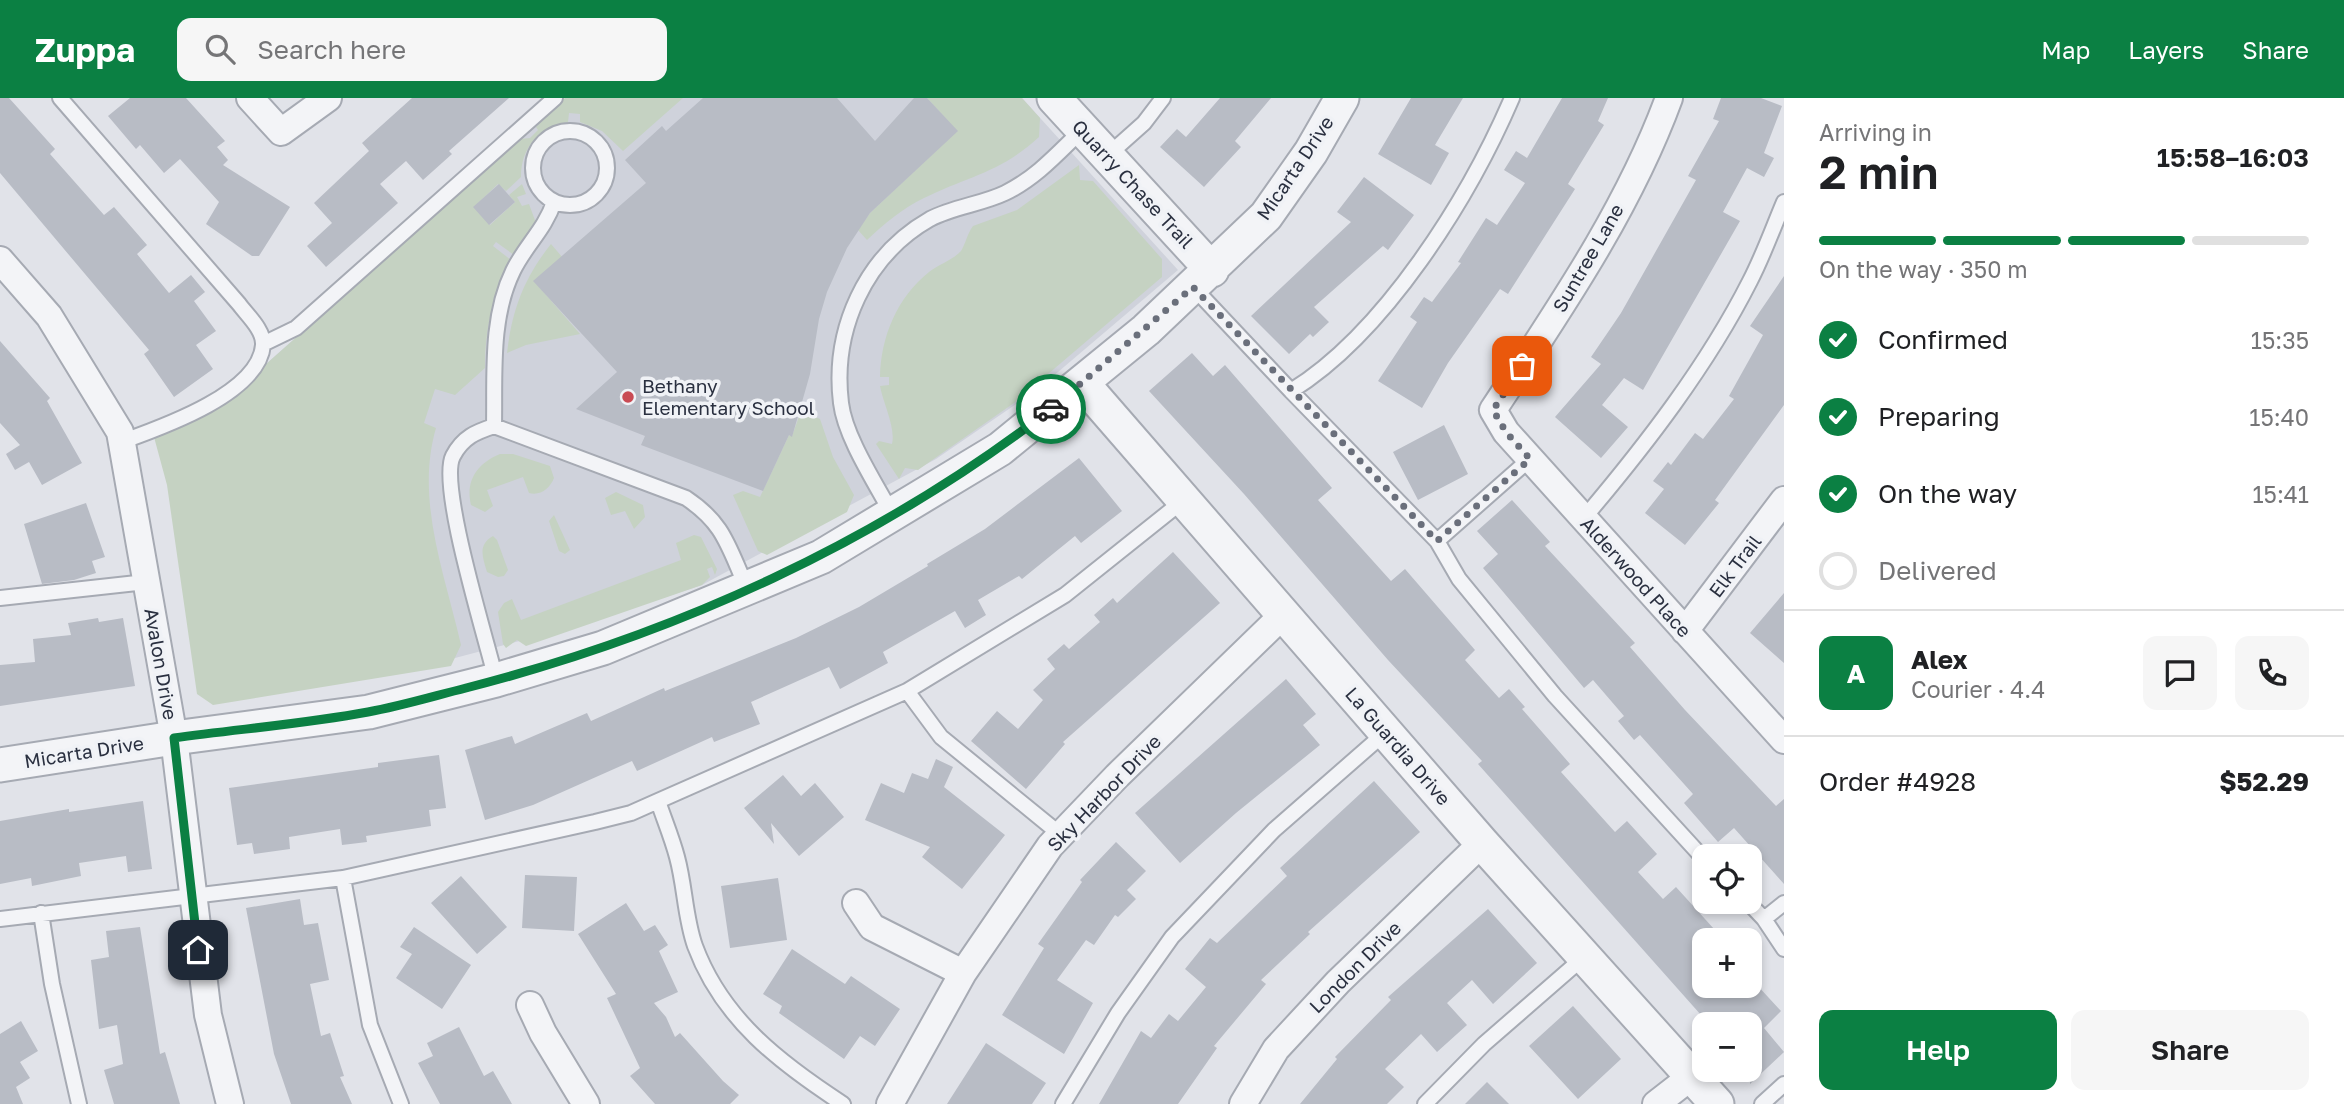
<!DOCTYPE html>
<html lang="en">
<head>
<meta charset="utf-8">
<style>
	:root { --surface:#fff; --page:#f6f6f6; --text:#202124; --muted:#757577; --line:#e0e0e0; --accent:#0b8043 }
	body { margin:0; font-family:"Golos Text",sans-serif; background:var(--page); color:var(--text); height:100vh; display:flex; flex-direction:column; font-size:26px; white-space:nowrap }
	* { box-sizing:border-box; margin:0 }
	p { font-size:23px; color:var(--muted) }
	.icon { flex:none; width:38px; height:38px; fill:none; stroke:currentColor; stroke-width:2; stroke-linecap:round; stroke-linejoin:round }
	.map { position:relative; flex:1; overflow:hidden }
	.details { display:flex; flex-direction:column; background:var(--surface); width:560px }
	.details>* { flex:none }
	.tools { position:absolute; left:1692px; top:746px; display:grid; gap:14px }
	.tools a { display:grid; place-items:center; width:70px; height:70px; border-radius:14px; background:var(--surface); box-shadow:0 4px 10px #0003; font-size:35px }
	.pin { position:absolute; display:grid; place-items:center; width:60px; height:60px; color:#fff; margin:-30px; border-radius:14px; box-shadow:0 4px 10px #0006 }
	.courier { position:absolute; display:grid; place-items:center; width:70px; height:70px; margin:-35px; border:5px solid #0b8043; border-radius:50%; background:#fff; color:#222; box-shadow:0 2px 9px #0007 }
	.head em { font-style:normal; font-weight:600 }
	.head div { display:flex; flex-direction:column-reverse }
	.head { display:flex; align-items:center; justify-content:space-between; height:119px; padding:0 35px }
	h1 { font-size:46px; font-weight:600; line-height:52px }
	.bar { display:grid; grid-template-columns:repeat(4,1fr); gap:10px 7px; align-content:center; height:84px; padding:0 35px }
	.bar i { height:9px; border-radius:5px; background:var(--line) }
	.bar .selected { background:var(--accent) }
	.bar p { grid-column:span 4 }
	.line { display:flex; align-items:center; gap:18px; padding:0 35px; border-top:2px solid var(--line) }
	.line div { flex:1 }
	.round { display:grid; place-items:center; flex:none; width:74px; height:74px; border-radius:14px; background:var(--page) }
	ol { padding:0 35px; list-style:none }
	li { display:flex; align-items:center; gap:21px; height:77px }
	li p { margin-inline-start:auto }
	li .icon { padding:7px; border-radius:50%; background:var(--accent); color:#fff; stroke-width:4 }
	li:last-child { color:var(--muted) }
	li i { width:38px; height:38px; border:4px solid var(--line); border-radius:50% }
	.action { display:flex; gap:14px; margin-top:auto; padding:14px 35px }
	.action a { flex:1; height:80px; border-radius:14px; background:var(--accent); color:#fff; font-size:28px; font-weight:600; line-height:80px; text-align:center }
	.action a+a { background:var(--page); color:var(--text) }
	header { display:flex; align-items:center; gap:42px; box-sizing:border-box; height:98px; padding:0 35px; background:var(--accent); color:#fff }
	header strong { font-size:33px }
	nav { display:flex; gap:38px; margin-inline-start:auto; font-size:24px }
	.search { width:490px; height:63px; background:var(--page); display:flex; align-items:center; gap:18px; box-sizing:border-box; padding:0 24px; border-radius:14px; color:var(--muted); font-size:26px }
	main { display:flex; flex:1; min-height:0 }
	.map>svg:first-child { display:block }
	.built { fill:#cfd2db }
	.green { fill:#c5d2c2 }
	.building { fill:#b8bcc5 }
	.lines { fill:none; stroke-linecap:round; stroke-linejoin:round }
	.service-casing { stroke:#a6aab3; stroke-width:18 }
	.minor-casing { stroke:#a6aab3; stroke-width:30 }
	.tertiary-casing { stroke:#a6aab3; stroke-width:37 }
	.service { stroke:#f3f4f7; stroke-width:14 }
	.minor { stroke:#f3f4f7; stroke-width:26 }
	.tertiary { stroke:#f3f4f7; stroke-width:33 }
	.done { stroke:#6a6f7b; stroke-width:7; stroke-dasharray:0 12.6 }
	.route { stroke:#0b8043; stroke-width:9 }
	.poi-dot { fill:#c94b54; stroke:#f0f2f6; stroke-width:2.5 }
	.labels { text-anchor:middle; stroke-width:7; stroke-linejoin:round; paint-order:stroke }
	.street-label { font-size:19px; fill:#2a3040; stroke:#f0f2f6 }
	.poi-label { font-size:19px; fill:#2a3040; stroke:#f0f2f6; text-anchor:start }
</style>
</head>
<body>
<header>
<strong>Zuppa</strong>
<div class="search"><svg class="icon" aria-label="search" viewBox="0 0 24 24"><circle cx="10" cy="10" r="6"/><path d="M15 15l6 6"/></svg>Search here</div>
<nav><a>Map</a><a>Layers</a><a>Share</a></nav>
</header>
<main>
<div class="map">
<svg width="1784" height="1006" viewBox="0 0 1784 1006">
	<rect width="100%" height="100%" fill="#e1e3e9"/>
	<path class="built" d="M565 0H1022L1178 172 1038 291 936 361 702 487 581 527 455 560 208 600 161 335 221 306Z"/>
	<path class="green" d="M565 0H683L623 53 602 33 580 24V16L569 15 568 24C539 30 521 49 521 79L506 93 498 86 474 109 490 127 515 104 509 97 522 86 526 96 517 99 522 108 529 106 536 125 514 157 496 144 493 148 511 162C493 197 485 230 485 270L455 297 435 291 424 325 436 330C415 402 445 476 461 547L451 568 213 607 197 596 167 387 154 339 221 306 520 41 530 40 538 32 536 29Z
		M927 0H1022L1040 20 1039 39C1000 75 968 78 924 100 903 110 884 126 867 142L858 132 870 115 957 33Z
		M1079 67 1080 82 1093 83 1162 161V179L1014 305 918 372 905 370 899 381 876 346 879 343 892 346C896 330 883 305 880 288L889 287V279H880C881 238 897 200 929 174 938 167 954 161 961 153 966 145 967 136 973 128L1017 112Z
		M551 146 563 160 534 183 580 236 526 247 507 255C512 212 524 180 551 146Z
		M801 313 820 321 833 359 854 397 847 414 767 457 758 453 733 397 743 393 760 399 789 337 792 338Z
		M500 356H513L550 368 554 380C550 390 541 398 529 395L523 379 487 392 493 408 485 414 471 407C465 382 478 365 500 356Z
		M616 394 643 407 645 419 634 431 625 413 611 417 605 400Z
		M554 417 570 452 565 456 559 453 549 423Z
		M694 437 701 439 717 471 715 477 712 469 707 471 710 479 702 487 526 548 517 542 506 550 503 546 498 514 504 505 512 501 521 522 681 462 676 445Z
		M493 438 497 442 508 472 504 478 498 479 487 474C483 460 477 447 493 438Z"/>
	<path class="building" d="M0 0H9L55 51 50 56 104 117 114 109 147 147 137 156 169 195 191 177 205 194 194 203 216 233 196 247 213 271 174 299 144 256 149 252 0 75Z
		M130 0H186L225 43 217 49 228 62 223 67 290 109 259 158H252L206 126 219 104 180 61 164 75 140 47 136 51 108 18Z
		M412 0H509L449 53 452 56 423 82 406 63 380 86 398 105 326 169 307 148 332 125 314 105 369 53 362 45Z
		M703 0H837L875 43 914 0H927L958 33 870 115 847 150 827 194 819 221 810 276 792 339 789 337 763 393 641 347 645 338 576 311 617 274 533 183 646 85 625 62 662 28 666 33Z
		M1220 0H1271L1235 43 1241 49 1204 89 1160 49 1177 31 1186 39Z
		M1411 0H1463L1435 47 1449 55 1431 87 1378 56Z
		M1562 0H1608L1598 23 1604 27 1568 86 1575 91 1508 196 1500 191 1448 265 1422 310 1378 283 1417 224 1410 219 1424 199 1432 204 1461 165 1458 164 1486 120 1497 127 1525 85 1504 72 1516 53 1527 60Z
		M1721 0H1761L1782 8 1764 55 1774 60 1764 79 1747 70 1723 114 1740 123 1643 292 1624 280 1602 307 1628 329 1601 360 1555 319 1601 266 1591 259 1621 215 1696 82 1688 78 1719 23 1713 21Z
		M1364 79 1414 117 1388 152 1383 148 1314 209 1329 224 1313 239 1310 236 1289 256 1251 218 1351 124 1337 114Z
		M499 86 515 104 489 127 473 109Z
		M1784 178V307L1715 402 1719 405 1685 447 1645 415 1664 391 1653 383 1668 364 1671 367 1695 335 1703 341 1734 301 1729 298 1763 237 1750 228Z
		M0 243 50 300 47 303 82 365 42 387 29 364 15 372 6 356 20 347 0 325Z
		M1192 255 1213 278 1225 267 1332 390 1318 402 1391 483 1405 471 1475 552 1465 562 1499 600 1509 591 1525 609 1522 611 1570 666 1561 674 1615 734 1627 723 1657 756 1638 774 1663 801 1676 789 1724 842H1704V887H1757L1781 913 1764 930 1784 954 1750 986V926H1709L1478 666 1482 663 1388 562 1244 396 1149 293Z
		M1444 327 1468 376 1418 402 1393 354Z
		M1079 360 1122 413 1081 445 1075 438 1022 481 1019 478 978 502 986 517 965 530 955 513 883 554 888 565 840 591 829 569 751 604 760 626 714 644 712 639 637 673 632 663 533 707 485 722 465 652 512 638 515 646 587 615 591 623 664 590 665 593 796 540 859 509 928 468 927 466 985 431Z
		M1512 402 1550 444 1545 448 1635 545 1630 549 1685 612 1776 708 1784 701V786L1734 730 1718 744 1684 705 1693 696 1640 637 1634 642 1618 623 1624 618 1593 582 1584 590 1483 470 1498 456 1477 433Z
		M86 405 105 459 92 463 96 475 74 482 42 486 24 426Z
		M1173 454 1220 505 1063 644 1065 646 1026 691 971 643 997 613 1018 631 1043 602 1033 592 1055 571 1047 561 1064 546 1069 551 1100 524 1094 517 1113 500 1117 505Z
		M1784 495V565L1750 535Z
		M98 520 99 524 123 520 135 588 0 608V567L35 564 33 541 71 537 68 525Z
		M1286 581 1316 616 1303 627 1320 647 1236 715 1180 765 1135 715Z
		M439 657 446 710 429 712 431 728 366 738 367 744 342 747 340 731 289 739 290 751 254 756 252 745 237 747 229 690 378 669V665Z
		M936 661 953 669 944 689 1005 737 962 791 922 759 930 749 865 722 881 685 904 695 912 675 928 681Z
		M783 677 801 698 815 685 844 719 799 758 771 725 774 746 744 710Z
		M1374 683 1420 734 1308 834 1310 836 1261 882 1266 886 1214 948 1217 950 1178 1006H1099L1141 933 1151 940 1169 916 1178 923 1206 889 1185 871 1210 840 1217 845 1287 778 1280 770Z
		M143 703 152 771 128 774 126 758 79 765 81 778 32 788 31 780 0 786V723L69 711V714Z
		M1116 744 1146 773 1127 792 1136 801 1118 819 1115 817 1094 847 1086 842 1057 882 1093 905 1064 956 1002 917 1044 850 1038 846 1082 784 1080 782Z
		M525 777 577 779 574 833 522 830Z
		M461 778 507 829 477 856 431 805Z
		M778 780 787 842 730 850 721 788Z
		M300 801 304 827 318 825 329 882 310 886 321 938 330 935 344 978 340 979 352 1006H291L274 956 246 810Z
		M626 805 644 833 655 827 668 847 659 853 678 894 654 905 666 919 675 939 680 935 723 983 739 997 730 1006H655L630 978 640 970 607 900 616 896 578 836Z
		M1488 811 1537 865 1493 906 1472 882 1447 905 1467 927 1437 954 1421 936 1385 971 1404 989 1387 1006H1300L1337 961 1335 959 1391 902 1388 899Z
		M140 829 160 956 165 954 180 1006H114L104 972 123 966 117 927 99 931 91 862 109 859 106 833Z
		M414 829 471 867 442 911 396 880 412 856 400 849Z
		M792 851 845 886 851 878 900 911 875 948 860 938 844 961 779 915 782 908 763 896Z
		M1573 908 1621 961 1578 1001 1529 948Z
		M21 923 38 953 20 964 30 980 16 989 23 1006H0V936Z
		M459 929 484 978 493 973 512 1006H440L418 965 433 958 427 945Z
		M986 945 1046 985 1032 1006H947Z
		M1487 984 1509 1006H1465Z"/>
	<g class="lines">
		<defs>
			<path id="service" d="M60 0 239 206C247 217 264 232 263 247 259 296 160 330 121 344
				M533 70a37 37 0 1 1 74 0a37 37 0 1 1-74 0Z
				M1107 58 1144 25 1163 0
				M1193 189 1291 293C1385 235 1469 100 1512 0
				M263 246 296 230 555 0
				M1291 293 1437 443 1530 361
				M494 328C495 277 490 220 513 173 525 148 545 131 554 104
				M892 416C876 386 845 339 841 305 832 232 865 158 930 121 953 109 982 106 1005 95 1036 80 1058 55 1083 31
				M1584 420C1645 348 1707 268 1750 183 1763 158 1773 130 1784 104
				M1437 443 1459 481 1555 598 1704 761
				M0 500 146 484
				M496 582C487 543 438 387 453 358 463 339 476 334 494 328L686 400C725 426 728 449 747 490
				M1061 737 941 639 907 593 1065 497 1184 402
				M343 780 370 927 401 1006
				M1747 803 1764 821 1784 805
				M41 815 52 886 79 1006
				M0 821 343 780 595 724 631 715 658 703
				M1764 821 1784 851
				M843 1006C780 965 722 921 695 848 685 820 685 788 677 759 672 740 664 721 658 703L907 593
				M1063 1006 1118 915 1172 839 1274 732 1386 634
				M1425 1006 1484 946 1584 859
				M1762 1006 1784 986"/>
			<path id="minor" d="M250 0 281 34 328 0
				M1669 0C1628 112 1558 213 1493 312L1506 334 1784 642
				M0 162 49 218 120 334 174 640 208 917 230 1006
				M1685 533 1784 402
				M856 805 872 829 963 875
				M530 907 543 935 586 1006
				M890 1006 963 875 1050 748 1117 678 1284 516
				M1243 1006 1276 951 1338 884 1482 745
				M1656 1006 1692 978"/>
			<path id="tertiary" d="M1054 0 1212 172
				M1083 286 1482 745 1717 1006
				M0 667 174 640 369 614 496 582 603 550 821 459 1000 351 1146 232 1266 118 1311 54 1342 0"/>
		</defs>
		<use href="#service" class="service-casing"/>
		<use href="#minor" class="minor-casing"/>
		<use href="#tertiary" class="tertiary-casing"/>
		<use href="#service" class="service"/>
		<use href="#minor" class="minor"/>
		<use href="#tertiary" class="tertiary"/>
	</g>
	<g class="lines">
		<path class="done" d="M1051 311 1193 189 1437 443 1530 361 1506 334 1493 312 1522 268"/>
		<path class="route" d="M198 852 174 640C238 631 304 626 368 614 401 608 434 598 466 590 677 536 879 444 1051 311"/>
	</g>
	<circle class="poi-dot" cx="628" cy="299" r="7"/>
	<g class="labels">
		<g class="street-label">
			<text transform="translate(1295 70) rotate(-56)" y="7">Micarta Drive</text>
			<text transform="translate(1133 86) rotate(47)" y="7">Quarry Chase Trail</text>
			<text transform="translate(1588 160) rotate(-60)" y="7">Suntree Lane</text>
			<text transform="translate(1735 468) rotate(-53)" y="7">Elk Trail</text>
			<text transform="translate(1636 479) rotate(48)" y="7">Alderwood Place</text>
			<text transform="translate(161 566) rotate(80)" y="7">Avalon Drive</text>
			<text transform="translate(1398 648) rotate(49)" y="7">La Guardia Drive</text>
			<text transform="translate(84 654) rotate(-9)" y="7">Micarta Drive</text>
			<text transform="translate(1104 695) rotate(-46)" y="7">Sky Harbor Drive</text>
			<text transform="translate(1355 869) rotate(-45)" y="7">London Drive</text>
		</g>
		<g class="poi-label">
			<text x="642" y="295">Bethany<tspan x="642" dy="22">Elementary School</tspan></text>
		</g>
	</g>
</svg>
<div class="tools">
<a><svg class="icon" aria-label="locate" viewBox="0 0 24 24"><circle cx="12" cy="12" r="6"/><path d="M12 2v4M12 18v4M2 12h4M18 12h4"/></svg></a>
<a>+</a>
<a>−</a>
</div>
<div class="pin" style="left:1522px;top:268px;background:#ea580c"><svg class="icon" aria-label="bag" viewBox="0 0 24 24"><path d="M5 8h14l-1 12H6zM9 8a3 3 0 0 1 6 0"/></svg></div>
<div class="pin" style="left:198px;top:852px;background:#1f2937"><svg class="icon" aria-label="home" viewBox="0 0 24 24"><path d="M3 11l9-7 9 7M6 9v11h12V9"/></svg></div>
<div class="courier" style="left:1051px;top:311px"><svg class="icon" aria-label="car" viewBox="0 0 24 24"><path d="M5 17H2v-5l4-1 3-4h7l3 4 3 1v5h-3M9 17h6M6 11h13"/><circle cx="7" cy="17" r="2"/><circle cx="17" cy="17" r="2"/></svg></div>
</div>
<section class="details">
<div class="head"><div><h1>2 min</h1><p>Arriving in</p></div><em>15:58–16:03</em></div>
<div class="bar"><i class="selected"></i><i class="selected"></i><i class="selected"></i><i></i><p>On the way · 350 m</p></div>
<ol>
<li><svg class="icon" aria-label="check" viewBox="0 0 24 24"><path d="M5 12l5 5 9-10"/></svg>Confirmed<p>15:35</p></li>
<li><svg class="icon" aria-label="check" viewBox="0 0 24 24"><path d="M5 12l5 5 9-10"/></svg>Preparing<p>15:40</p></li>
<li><svg class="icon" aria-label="check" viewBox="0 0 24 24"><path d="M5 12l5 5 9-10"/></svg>On the way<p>15:41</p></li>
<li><i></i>Delivered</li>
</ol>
<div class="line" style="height:126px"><b class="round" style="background:var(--accent);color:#fff">A</b><div><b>Alex</b><p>Courier · 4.4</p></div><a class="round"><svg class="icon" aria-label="chat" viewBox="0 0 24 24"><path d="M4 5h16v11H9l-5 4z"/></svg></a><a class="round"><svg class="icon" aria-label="phone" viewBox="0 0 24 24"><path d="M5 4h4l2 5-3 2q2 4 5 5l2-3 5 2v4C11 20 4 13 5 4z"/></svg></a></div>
<div class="line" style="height:91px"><div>Order #4928</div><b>$52.29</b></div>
<div class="action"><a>Help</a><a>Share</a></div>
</section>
</main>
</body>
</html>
